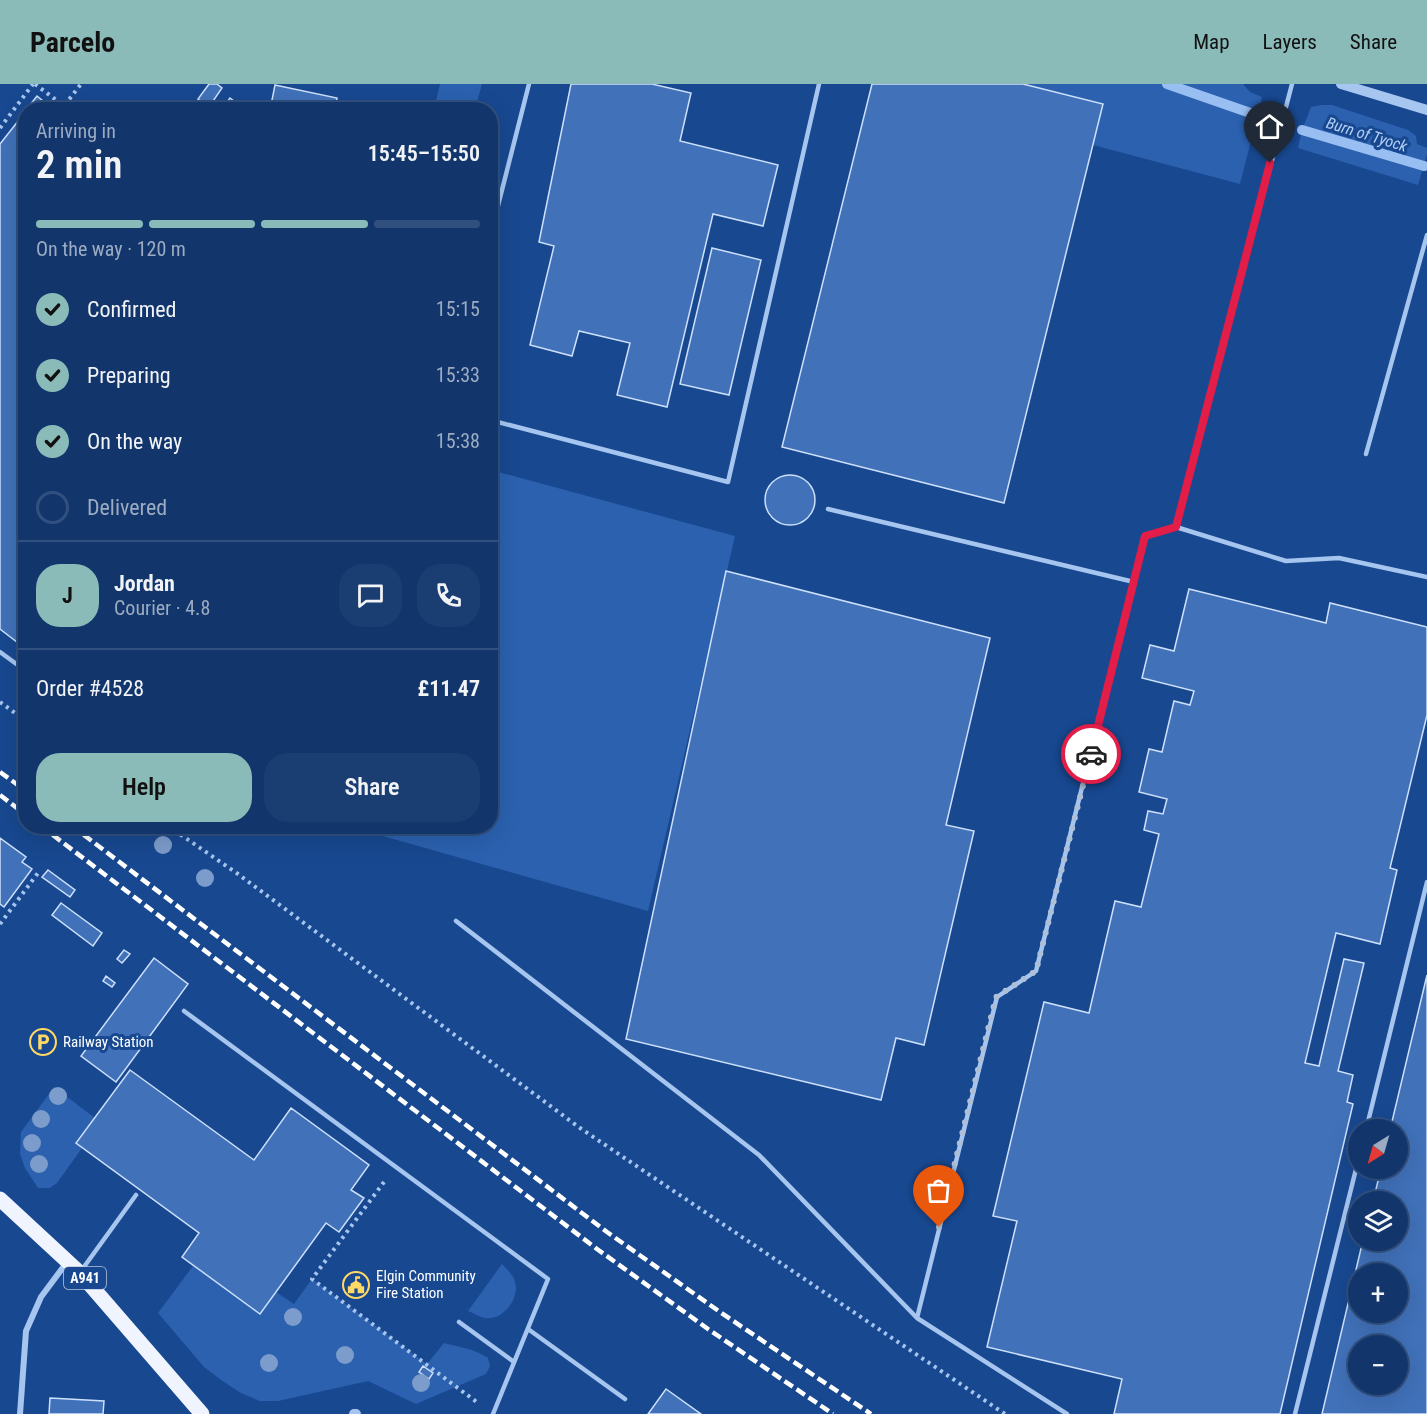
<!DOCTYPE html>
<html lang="en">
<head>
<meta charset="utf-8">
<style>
	:root { --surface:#12366c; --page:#1b3e72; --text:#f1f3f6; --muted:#9cabc2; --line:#31507f; --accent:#8bbbb9 }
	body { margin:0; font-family:"Roboto Condensed",sans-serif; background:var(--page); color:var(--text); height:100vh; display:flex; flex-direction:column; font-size:22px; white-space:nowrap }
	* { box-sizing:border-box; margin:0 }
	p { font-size:20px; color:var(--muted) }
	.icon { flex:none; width:33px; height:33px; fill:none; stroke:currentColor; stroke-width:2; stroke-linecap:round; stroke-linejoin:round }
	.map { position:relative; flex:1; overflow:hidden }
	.side { position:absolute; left:18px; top:18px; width:480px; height:732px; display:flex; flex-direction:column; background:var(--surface); border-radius:24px; box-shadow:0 6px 24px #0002,0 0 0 2px var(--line) }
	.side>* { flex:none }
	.needle { width:39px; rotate:217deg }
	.buttons { position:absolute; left:1348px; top:1035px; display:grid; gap:12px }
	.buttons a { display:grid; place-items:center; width:60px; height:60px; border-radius:50%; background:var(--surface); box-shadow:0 6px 24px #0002,0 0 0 2px var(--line); font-size:30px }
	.pin { position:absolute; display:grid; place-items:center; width:51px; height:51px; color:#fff; margin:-62px -26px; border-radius:50% 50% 50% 0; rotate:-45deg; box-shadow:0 0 6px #0007 }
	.pin .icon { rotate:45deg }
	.courier { position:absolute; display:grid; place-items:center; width:60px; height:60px; margin:-30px; border:4px solid #e11d48; border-radius:50%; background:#fff; color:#222; box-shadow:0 2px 8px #0007 }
	.headline em { font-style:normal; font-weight:600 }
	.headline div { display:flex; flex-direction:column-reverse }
	.headline { display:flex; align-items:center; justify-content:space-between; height:102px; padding:0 18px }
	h1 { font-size:39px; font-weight:600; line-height:45px }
	.bar { display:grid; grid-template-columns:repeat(4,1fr); gap:9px 6px; align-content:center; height:72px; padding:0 18px }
	.bar i { height:8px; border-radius:4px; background:var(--line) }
	.bar .current { background:var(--accent) }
	.bar p { grid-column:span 4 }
	.line { display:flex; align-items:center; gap:15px; padding:0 18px; border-top:2px solid var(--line) }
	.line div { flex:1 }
	.round { display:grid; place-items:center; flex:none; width:63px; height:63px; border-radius:24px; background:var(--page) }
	ol { padding:0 18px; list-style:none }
	li { display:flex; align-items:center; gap:18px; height:66px }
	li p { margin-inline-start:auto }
	li .icon { padding:6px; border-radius:50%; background:var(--accent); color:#111; stroke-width:4 }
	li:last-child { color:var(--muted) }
	li i { width:33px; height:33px; border:3px solid var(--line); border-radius:50% }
	.cta { display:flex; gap:12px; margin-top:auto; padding:12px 18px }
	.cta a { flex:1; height:69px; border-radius:24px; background:var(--accent); color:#111; font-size:24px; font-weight:600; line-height:69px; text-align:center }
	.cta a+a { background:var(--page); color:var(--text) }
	header { display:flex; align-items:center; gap:36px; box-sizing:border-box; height:84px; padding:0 30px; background:var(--accent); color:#111 }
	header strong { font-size:28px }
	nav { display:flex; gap:33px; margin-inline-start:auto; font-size:21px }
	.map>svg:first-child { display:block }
	.green { fill:#2b61af }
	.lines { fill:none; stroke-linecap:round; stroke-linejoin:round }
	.stream { stroke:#99bff2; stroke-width:10 }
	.building { fill:#4171b9; stroke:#cde0fb; stroke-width:1.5; fill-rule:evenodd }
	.path { stroke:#a6c5ef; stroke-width:4; stroke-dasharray:3 4.5; stroke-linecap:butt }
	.service { stroke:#a6c5ef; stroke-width:4.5 }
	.minor { stroke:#a6c5ef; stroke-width:6 }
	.tertiary { stroke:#a6c5ef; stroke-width:10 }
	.primary { stroke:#eff4ff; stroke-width:15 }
	.rail { stroke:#fff; stroke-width:4.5; stroke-dasharray:10 4.5; stroke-linecap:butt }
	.tree { fill:#7c9ccb }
	.done { stroke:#aebfd8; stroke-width:6; stroke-dasharray:0 10.8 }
	.route { stroke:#e11d48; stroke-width:8 }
	.labels { text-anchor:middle; stroke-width:6; stroke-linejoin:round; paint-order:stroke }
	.shield { fill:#184890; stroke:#bac8de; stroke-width:1.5 }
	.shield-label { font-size:14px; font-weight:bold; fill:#fff }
	.poi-label { font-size:15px; fill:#fff; stroke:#184890; text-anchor:start }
	.water-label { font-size:16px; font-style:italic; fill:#b2cff6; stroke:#184890 }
</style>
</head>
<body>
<header>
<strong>Parcelo</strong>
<nav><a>Map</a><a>Layers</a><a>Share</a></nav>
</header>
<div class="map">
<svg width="1427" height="1330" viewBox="0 0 1427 1330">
	<rect width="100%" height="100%" fill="#184890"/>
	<path class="green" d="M440 0H482L475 25H434Z
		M1023 0H1243L1250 8 1262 13 1240 100 1093 61Z
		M1321 21H1332L1408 46 1416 52 1417 60 1427 64V70L1418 101 1298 64 1302 46 1311 23Z
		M491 386 735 452 648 827 351 743 490 742Z
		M54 1003 95 1034 76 1059 82 1064 57 1099 50 1104H38L25 1084 20 1070 21 1048Z
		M502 1180C506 1184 512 1190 514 1195 522 1212 504 1237 485 1234 479 1233 473 1229 468 1227Z
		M193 1182 260 1230 276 1208 294 1220 312 1195 427 1280 444 1259C459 1263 475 1265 488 1274L490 1282 486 1290 416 1320 368 1297 278 1317H260L241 1309 221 1296 204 1283 158 1229Z"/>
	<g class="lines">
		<path class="stream" d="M1167 0 1259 32
			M1302 46 1424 82"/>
	</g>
	<path class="building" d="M209 0H217L222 4 209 23 198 15Z
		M571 0H652L691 9 680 57 778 81 763 142 713 130 667 323 617 311 630 259 579 247 572 272 530 261 554 162 539 158Z
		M872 0H1023L1103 20 1004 419 782 363Z
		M275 1 337 14 335 26H270Z
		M37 12 54 26H26Z
		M230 14 246 26H221Z
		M26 27V565L0 545V60Z
		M712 164 761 176 729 311 680 300Z
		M765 416a25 25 0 1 1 50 0a25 25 0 1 1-50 0Z
		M726 487 990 554 946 741 974 747 924 961 896 954 881 1016 626 955Z
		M1189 505 1326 539 1330 519 1427 543V631L1390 784 1397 786 1380 860 1336 849 1305 979 1319 982 1344 875 1364 879 1338 987 1353 991 1347 1018 1353 1020 1280 1330H1114L1122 1295 987 1263 1017 1137 993 1132 1044 918 1089 929 1115 817 1141 823 1159 750 1144 746 1148 727 1163 730 1167 715 1139 708 1149 665 1162 668 1174 617 1190 621 1194 607 1142 594 1150 561 1174 567Z
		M0 754 26 773 22 778 32 785 4 823 0 820Z
		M48 786 75 806 70 813 42 793Z
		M61 819 102 849 93 862 52 831Z
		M124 866 130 870 122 879 117 875Z
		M154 874 188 900 116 998 81 972Z
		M1427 891V1330H1322L1363 1156H1398V1118H1373L1381 1084H1398V1046H1390ZM1359 1190H1398V1228H1359ZM1359 1262H1398V1300H1359Z
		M106 892 115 899 112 903 103 897Z
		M130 986 254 1076 291 1024 369 1081 351 1106 364 1114 339 1148 326 1139 260 1230 182 1173 199 1149 76 1059Z
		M423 1282 433 1289 429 1295 419 1288Z
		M666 1305 701 1330H648Z
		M50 1314 104 1317 103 1330H49Z"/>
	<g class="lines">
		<path class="path" d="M35 0 64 22 81 0
			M0 44 33 0
			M0 618 26 637
			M168 742 238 790 580 1044 1005 1330
			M0 840 38 789
			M384 1098 312 1195 478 1319"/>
		<path class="service" d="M1292 0 1176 443 1286 477 1339 474 1427 493
			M490 153 529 0
			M490 336 728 398 819 0
			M1366 370 1427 151
			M828 425 1134 498
			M0 568 26 587
			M456 837 759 1071 917 1234
			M184 927 548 1195 493 1330
			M1366 1046 1427 798
			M81 1187 136 1111
			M459 1238 514 1278
			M528 1245 625 1315
			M1067 1330 917 1234 997 913 1036 887 1145 452 1176 443
			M1295 1330 1359 1073"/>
		<path class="minor" d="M20 1330 26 1247 41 1213 67 1178"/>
		<path class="tertiary" d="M1341 0 1427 26
			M354 1330H356"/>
		<path class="primary" d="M0 1115 80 1189 202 1330"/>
		<path class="rail" d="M0 688 26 707
			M0 711 26 731
			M41 742 597 1165 708 1245 833 1330
			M72 742 607 1148 720 1228 871 1330"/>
	</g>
	<g class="tree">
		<circle cx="163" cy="761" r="9"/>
		<circle cx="205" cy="794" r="9"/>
		<circle cx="58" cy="1012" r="9"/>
		<circle cx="41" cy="1035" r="9"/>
		<circle cx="32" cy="1059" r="9"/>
		<circle cx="39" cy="1080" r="9"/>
		<circle cx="293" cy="1233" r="9"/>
		<circle cx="345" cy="1271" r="9"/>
		<circle cx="269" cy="1279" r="9"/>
		<circle cx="421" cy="1299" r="9"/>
	</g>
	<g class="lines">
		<path class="done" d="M939 1143 996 913 1036 887 1091 670"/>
		<path class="route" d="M1091 670 1145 452 1176 443 1270 79"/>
	</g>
	<defs>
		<symbol id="parking-ring" viewBox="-11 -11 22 22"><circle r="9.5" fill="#184890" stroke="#ffd865" stroke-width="1.5"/><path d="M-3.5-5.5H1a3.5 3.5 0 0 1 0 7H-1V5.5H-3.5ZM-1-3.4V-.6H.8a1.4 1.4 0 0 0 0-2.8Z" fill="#ffd865"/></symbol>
		<symbol id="civic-ring" viewBox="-11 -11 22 22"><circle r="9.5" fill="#184890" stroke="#ffd865" stroke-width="1.5"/><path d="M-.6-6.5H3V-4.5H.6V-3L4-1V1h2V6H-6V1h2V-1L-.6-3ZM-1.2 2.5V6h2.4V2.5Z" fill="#ffd865"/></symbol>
	</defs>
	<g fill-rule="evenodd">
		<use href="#parking-ring" x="28" y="943" width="30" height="30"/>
		<use href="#civic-ring" x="341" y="1186" width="30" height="30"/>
	</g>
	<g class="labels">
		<rect class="shield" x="64" y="1183" width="42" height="22" rx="4.5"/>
		<g class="shield-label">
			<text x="85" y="1199">A941</text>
		</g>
		<g class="poi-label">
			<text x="63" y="963">Railway Station</text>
			<text x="376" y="1197">Elgin Community<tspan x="376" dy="17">Fire Station</tspan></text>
		</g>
		<g class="water-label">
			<text transform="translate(1367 50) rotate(17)" y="6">Burn of Tyock</text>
		</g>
	</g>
</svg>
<div class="buttons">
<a><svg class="needle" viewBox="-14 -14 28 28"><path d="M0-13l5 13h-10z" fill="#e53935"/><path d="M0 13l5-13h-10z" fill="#9cabc2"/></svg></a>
<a><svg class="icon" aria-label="layers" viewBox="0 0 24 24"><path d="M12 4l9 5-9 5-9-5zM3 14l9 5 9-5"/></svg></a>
<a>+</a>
<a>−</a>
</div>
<div class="pin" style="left:939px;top:1143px;background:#ea580c"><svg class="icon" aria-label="bag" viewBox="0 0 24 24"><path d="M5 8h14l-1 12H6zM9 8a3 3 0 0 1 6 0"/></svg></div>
<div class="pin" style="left:1270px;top:79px;background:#1f2937"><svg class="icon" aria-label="home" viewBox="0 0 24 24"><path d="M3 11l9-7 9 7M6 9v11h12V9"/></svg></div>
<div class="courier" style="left:1091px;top:670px"><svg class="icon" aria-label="car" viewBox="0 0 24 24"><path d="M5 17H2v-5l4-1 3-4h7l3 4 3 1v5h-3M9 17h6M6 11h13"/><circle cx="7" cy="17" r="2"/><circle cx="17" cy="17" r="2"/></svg></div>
<section class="side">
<div class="headline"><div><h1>2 min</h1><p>Arriving in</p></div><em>15:45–15:50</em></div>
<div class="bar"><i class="current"></i><i class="current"></i><i class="current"></i><i></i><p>On the way · 120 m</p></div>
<ol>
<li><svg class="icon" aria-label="check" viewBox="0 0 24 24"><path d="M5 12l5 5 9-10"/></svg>Confirmed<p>15:15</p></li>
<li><svg class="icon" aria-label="check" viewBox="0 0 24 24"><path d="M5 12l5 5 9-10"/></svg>Preparing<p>15:33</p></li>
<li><svg class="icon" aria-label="check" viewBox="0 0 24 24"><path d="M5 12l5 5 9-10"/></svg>On the way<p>15:38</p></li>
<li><i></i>Delivered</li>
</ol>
<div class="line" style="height:108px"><b class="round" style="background:var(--accent);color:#111">J</b><div><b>Jordan</b><p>Courier · 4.8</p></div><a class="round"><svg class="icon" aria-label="chat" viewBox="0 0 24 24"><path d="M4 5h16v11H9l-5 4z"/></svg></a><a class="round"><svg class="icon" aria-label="phone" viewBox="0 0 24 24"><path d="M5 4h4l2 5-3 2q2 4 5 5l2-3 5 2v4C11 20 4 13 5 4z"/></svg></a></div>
<div class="line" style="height:78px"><div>Order #4528</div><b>£11.47</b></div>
<div class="cta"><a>Help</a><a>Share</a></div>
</section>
</div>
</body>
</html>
